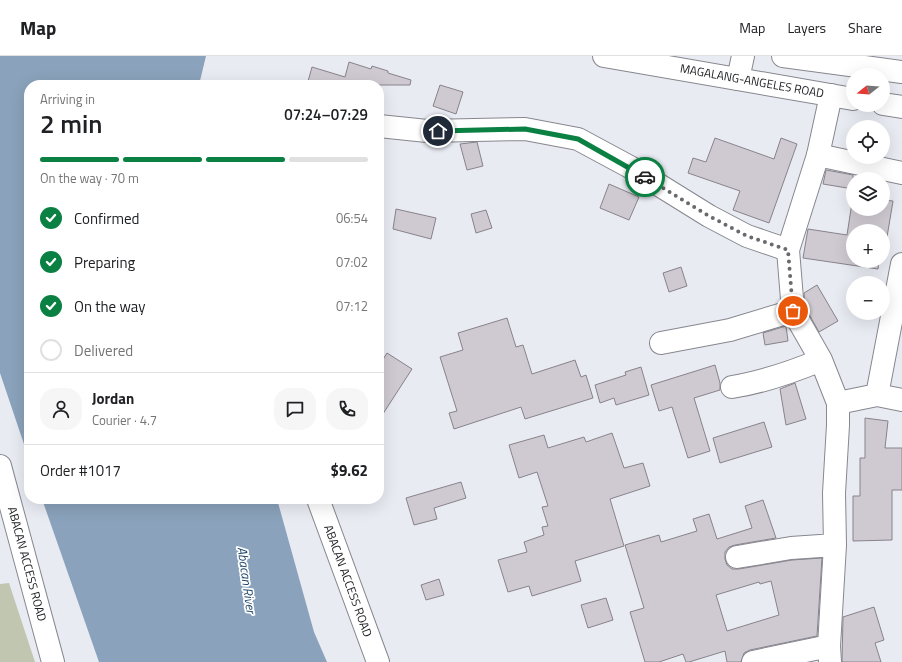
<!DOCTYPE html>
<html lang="en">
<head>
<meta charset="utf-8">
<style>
	:root { --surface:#fff; --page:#f6f6f6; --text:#202124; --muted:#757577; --line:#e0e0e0; --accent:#0b8043 }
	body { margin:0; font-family:"Titillium Web",sans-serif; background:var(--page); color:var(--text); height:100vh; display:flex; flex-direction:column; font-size:15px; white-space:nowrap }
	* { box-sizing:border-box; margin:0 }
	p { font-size:13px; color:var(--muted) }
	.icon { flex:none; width:22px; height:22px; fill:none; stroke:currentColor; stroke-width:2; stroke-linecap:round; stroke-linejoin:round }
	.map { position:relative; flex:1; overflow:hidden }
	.sheet { position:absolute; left:24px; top:24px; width:360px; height:424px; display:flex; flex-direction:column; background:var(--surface); border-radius:16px; box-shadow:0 4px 16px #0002 }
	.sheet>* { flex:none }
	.needle { width:26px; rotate:253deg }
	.buttons { position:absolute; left:846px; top:12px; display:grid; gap:8px }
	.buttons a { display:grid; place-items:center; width:44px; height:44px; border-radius:50%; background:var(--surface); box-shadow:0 4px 16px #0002; font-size:20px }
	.pin { position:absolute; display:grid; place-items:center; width:34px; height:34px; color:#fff; margin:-17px; border:2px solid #fff; border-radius:50%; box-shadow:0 1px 4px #0007 }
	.courier { position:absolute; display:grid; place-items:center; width:40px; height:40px; margin:-20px; border:3px solid #0b8043; border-radius:50%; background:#fff; color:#222; box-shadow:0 1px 5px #0007 }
	.overview em { font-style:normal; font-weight:600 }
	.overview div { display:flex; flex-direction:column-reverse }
	.overview { display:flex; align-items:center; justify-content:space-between; height:68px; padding:0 16px }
	h1 { font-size:26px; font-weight:600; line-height:30px }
	.bar { display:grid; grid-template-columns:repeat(4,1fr); gap:6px 4px; align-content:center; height:48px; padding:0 16px }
	.bar i { height:5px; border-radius:3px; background:var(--line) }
	.bar .selected { background:var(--accent) }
	.bar p { grid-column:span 4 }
	.line { display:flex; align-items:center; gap:10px; padding:0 16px; border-top:1px solid var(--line) }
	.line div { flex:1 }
	.round { display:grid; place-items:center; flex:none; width:42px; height:42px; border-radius:16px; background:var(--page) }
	ol { padding:0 16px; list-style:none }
	li { display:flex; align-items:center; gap:12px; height:44px }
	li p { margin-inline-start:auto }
	li .icon { padding:4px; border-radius:50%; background:var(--accent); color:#fff; stroke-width:4 }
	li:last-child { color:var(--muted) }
	li i { width:22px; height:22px; border:2px solid var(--line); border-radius:50% }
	header { display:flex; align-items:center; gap:24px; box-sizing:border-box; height:56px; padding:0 20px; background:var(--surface); border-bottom:1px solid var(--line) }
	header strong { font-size:19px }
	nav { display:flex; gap:22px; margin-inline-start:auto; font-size:14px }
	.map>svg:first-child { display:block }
	.green { fill:#c0c6af }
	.water { fill:#8aa2bb }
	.building { fill:#cfcad1; stroke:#88838b; fill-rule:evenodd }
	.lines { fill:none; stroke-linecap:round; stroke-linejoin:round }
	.minor-casing { stroke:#86878f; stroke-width:24 }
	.tertiary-casing { stroke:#86878f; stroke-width:24 }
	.secondary-casing { stroke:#86878f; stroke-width:24 }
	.minor { stroke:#fff; stroke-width:22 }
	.tertiary { stroke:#fff; stroke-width:22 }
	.secondary { stroke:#fff; stroke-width:22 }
	.done { stroke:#686a6e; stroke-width:4; stroke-dasharray:0 7.2 }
	.route { stroke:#0b8043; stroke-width:5 }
	.labels { text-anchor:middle; stroke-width:3.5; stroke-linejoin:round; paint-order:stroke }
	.street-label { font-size:12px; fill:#232427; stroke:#fff }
	.water-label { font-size:13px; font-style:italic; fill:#21476b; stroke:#fff }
</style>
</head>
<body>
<header>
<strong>Map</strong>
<nav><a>Map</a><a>Layers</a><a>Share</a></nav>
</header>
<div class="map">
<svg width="902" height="606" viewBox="0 0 902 606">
	<rect width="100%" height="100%" fill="#e9ebf3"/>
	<path class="green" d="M9 527 35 606H0V528Z"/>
	<path class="water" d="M0 0H206L199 29H29V403L0 317Z
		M42 443H277L314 576 327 606H99Z"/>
	<path class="building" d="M349 6 371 13 372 10 388 15V17L411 24 410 29H307L312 11 345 21Z
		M440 29 463 36 456 58 433 50Z
		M715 82 774 103 781 82 797 88 769 167 733 154 740 135 688 117 693 102 706 106Z
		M477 86 483 110 467 114 460 88Z
		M826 114 853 119V133L823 128Z
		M609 128 639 141 629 164 600 152Z
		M853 140V153H883V144L893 145 886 187 883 186V175H853V205H879L878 213 803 202 808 173 847 179Z
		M396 153 436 162 431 183 393 173Z
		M486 154 492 172 476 177 471 158Z
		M681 211 687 230 669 236 663 217Z
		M817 229 838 265 819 276 805 251 804 237Z
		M507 262 516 291 523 289 532 318 575 304 581 321 586 319 593 342 525 363 521 351 454 373 449 357 457 355 440 301 463 294 458 277Z
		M786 270 788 285 765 289 763 277Z
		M387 297 412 313 379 364V310Z
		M715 309 720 327V334L694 342 710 395 688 402 672 351 659 355 651 329Z
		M641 311 649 339 616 349 614 342 600 347 595 329 626 319 625 316Z
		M795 327 806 363 786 369 780 333Z
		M865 362 888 365 885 392H902V434H892V484L853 485V440H860V402H865Z
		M764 366 772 391 720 407 713 382Z
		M612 377 624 412 643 407 650 430 610 443 624 490 575 505 581 525 532 540 529 530 508 536 498 504 527 496 524 486 544 479 542 471 548 470 542 451 548 450 537 416 519 422 509 389 544 379 548 392 584 381 586 386Z
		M461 426 466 442 434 452 437 463 414 469 406 442Z
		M763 444 776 482 735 489 729 491 725 496V503L727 509 732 513H739L792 504 822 502 817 580 750 594 744 597 741 606H727L725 595 689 606H686L683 598 659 606H645L630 556 644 552 625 489 659 479 661 486 697 475 693 463 709 458 717 483 752 472 745 450ZM771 525 779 559 727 575 716 539 759 526 760 528Z
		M439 523 444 539 426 544 421 529Z
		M606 542 613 564 588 572 581 549Z
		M874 551 884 584 875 587 881 606H842L843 561Z"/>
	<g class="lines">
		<defs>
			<path id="minor" d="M783 0 902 16
				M738 23 743 0
				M818 99 902 117
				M788 194 793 255 821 304 838 347V369L834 437 835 489 829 590 830 606
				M661 287 730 274 793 255
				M732 331C764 326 792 316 821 304
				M877 339 902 208
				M838 347 877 339 902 344
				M737 501 791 492 835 489
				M753 606 829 590"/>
			<path id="tertiary" d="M379 70 427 75 525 73 578 83 630 111 709 160 747 180 788 194 818 99 831 39
				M0 410 53 606
				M318 443 378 606"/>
			<path id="secondary" d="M604 0 853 43
				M883 48 902 51"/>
		</defs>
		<use href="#minor" class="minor-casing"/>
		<use href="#tertiary" class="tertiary-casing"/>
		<use href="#secondary" class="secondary-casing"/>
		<use href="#minor" class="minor"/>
		<use href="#tertiary" class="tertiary"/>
		<use href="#secondary" class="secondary"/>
	</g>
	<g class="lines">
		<path class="done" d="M645 121 709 160 747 180 788 194 793 255"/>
		<path class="route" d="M438 75 525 73 578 83 645 121"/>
	</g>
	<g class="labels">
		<g class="street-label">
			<text transform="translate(752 25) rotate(10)" y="4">MAGALANG-ANGELES ROAD</text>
			<text transform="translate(27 508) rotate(75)" y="4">ABACAN ACCESS ROAD</text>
			<text transform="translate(348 525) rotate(70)" y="4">ABACAN ACCESS ROAD</text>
		</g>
		<g class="water-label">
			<text transform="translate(247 524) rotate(82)" y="5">Abacan River</text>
		</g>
	</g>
</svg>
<div class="buttons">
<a><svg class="needle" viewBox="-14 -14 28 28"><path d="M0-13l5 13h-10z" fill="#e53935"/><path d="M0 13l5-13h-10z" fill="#757577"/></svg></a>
<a><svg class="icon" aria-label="locate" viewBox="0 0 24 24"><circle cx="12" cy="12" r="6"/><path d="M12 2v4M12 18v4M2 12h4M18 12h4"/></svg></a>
<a><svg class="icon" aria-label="layers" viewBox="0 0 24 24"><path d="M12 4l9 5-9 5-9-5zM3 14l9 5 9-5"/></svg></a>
<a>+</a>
<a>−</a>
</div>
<div class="pin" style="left:793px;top:255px;background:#ea580c"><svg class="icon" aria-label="bag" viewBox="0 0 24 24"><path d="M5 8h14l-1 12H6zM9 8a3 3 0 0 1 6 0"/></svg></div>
<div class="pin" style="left:438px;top:75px;background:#1f2937"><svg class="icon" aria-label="home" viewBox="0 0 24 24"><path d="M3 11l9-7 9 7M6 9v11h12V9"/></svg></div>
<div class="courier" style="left:645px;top:121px"><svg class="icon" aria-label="car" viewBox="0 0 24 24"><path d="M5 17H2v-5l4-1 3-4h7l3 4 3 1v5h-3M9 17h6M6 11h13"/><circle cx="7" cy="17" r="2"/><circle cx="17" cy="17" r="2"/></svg></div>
<section class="sheet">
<div class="overview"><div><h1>2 min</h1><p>Arriving in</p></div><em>07:24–07:29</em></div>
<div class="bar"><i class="selected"></i><i class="selected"></i><i class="selected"></i><i></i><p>On the way · 70 m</p></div>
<ol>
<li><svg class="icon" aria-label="check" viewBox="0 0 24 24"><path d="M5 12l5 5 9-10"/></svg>Confirmed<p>06:54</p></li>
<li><svg class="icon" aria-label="check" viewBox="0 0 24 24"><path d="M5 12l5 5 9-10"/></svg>Preparing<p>07:02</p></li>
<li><svg class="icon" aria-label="check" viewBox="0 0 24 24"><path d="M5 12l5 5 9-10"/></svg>On the way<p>07:12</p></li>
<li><i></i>Delivered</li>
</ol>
<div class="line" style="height:72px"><a class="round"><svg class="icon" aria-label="person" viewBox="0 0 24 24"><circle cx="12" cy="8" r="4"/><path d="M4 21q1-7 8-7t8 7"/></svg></a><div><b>Jordan</b><p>Courier · 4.7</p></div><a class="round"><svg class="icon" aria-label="chat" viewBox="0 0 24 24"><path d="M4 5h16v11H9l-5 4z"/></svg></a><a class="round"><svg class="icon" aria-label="phone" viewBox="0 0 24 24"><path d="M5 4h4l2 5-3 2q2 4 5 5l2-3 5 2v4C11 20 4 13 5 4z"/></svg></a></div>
<div class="line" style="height:52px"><div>Order #1017</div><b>$9.62</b></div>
</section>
</div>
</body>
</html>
